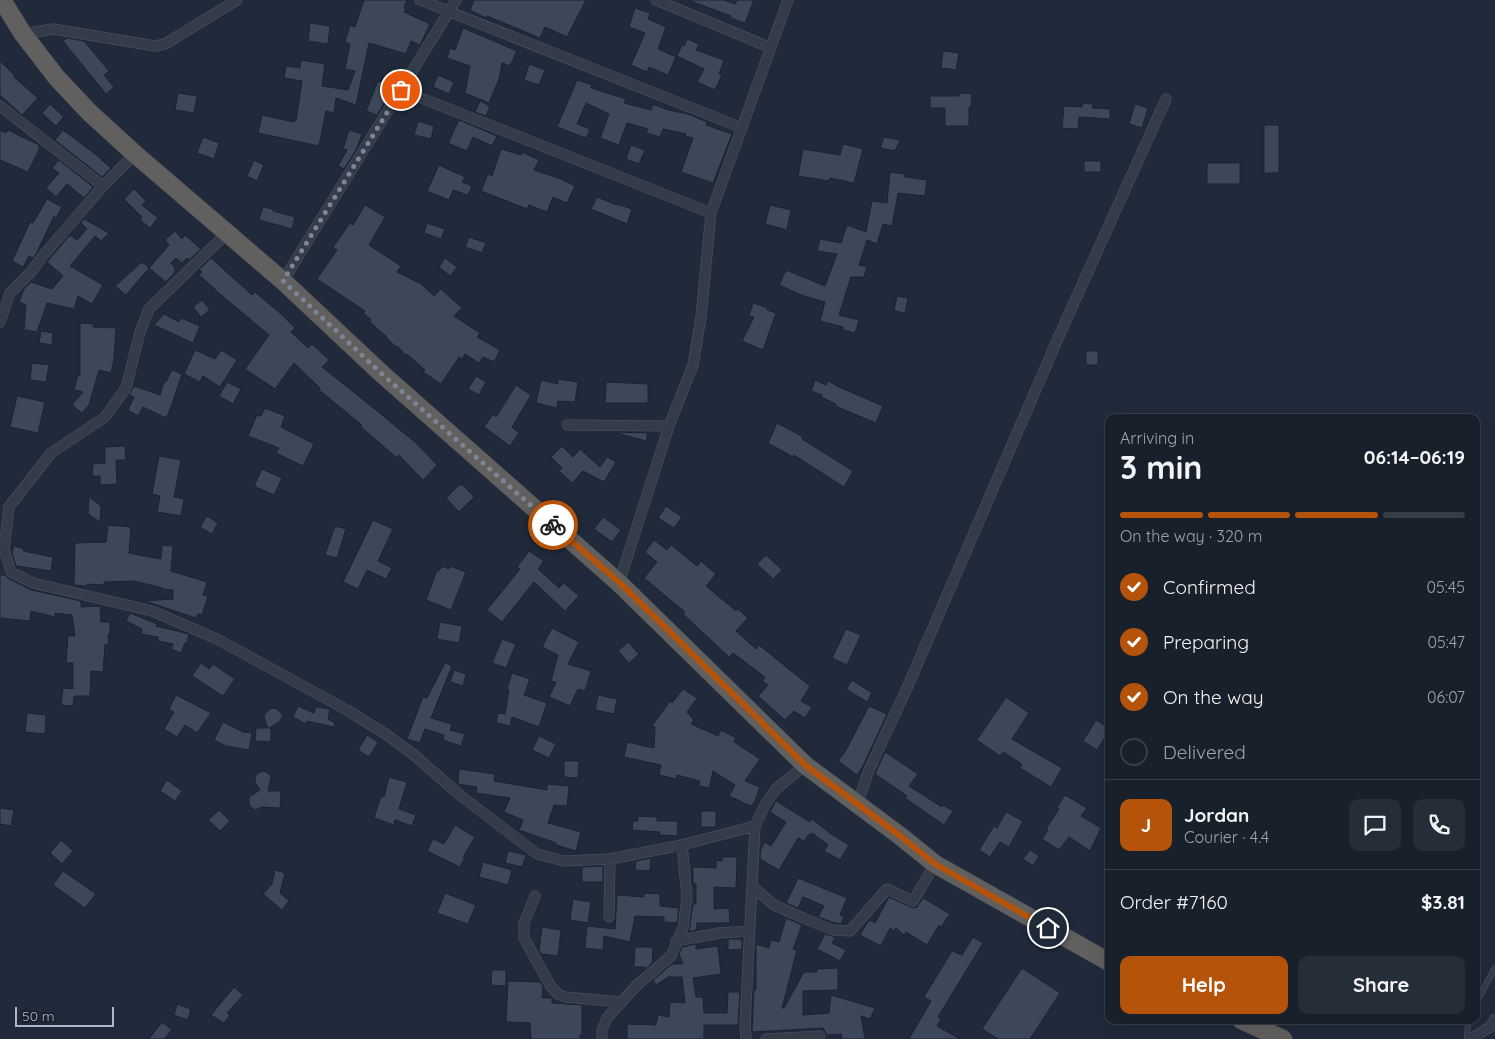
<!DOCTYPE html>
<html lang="en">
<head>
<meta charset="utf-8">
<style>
	:root { --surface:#18202c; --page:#252d38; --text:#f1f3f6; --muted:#9fa3a9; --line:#363e48; --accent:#b45309 }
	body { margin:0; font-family:Quicksand,sans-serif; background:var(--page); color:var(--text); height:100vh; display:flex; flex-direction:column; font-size:19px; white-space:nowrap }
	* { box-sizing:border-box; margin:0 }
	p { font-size:16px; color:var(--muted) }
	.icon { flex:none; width:28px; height:28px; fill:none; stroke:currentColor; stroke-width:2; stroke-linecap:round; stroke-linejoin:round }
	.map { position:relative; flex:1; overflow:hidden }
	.panel { position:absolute; left:1105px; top:414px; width:375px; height:610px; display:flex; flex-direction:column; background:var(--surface); border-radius:10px; box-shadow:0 5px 20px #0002,0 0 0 1px var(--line) }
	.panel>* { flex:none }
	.scale { position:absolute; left:15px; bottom:12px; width:99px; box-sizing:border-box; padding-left:5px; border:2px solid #afb7c7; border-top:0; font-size:14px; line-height:18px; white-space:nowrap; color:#afb7c7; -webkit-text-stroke:4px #19212f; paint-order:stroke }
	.pin { position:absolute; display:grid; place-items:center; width:42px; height:42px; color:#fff; margin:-21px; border:2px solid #fff; border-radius:50%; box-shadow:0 1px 5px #0007 }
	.courier { position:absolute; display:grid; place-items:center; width:50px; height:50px; margin:-25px; border:4px solid #b45309; border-radius:50%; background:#fff; color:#222; box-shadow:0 1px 6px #0007 }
	.headline em { font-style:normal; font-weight:700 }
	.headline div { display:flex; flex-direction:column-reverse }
	.headline { display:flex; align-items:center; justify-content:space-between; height:85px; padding:0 15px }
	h1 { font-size:32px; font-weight:700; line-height:38px }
	.bar { display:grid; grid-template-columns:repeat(4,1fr); gap:8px 5px; align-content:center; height:60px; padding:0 15px }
	.bar i { height:6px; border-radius:4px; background:var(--line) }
	.bar .current { background:var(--accent) }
	.bar p { grid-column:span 4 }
	.line { display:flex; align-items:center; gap:12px; padding:0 15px; border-top:1px solid var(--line) }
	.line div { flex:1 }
	.round { display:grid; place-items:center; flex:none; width:52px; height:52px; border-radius:10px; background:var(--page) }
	ol { padding:0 15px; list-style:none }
	li { display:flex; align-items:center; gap:15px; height:55px }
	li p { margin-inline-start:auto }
	li .icon { padding:5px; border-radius:50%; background:var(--accent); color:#fff; stroke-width:4 }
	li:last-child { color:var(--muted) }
	li i { width:28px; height:28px; border:2px solid var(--line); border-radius:50% }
	.primary-button { display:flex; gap:10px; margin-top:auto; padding:10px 15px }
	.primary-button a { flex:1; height:58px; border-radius:10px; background:var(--accent); color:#fff; font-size:20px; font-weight:700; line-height:58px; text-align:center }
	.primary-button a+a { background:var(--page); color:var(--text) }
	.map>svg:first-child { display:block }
	.building { fill:#3c485a; stroke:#1b2331 }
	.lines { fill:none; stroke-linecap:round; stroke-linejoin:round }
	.service-casing { stroke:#4f5765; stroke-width:6 }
	.minor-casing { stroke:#4f5765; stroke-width:11 }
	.trunk-casing { stroke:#3c4452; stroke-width:19 }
	.service { stroke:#343c4a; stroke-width:5 }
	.minor { stroke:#343c4a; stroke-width:10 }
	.trunk { stroke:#62605e; stroke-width:18 }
	.done { stroke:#7d8696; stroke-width:5; stroke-dasharray:0 9 }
	.route { stroke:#b45309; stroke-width:6 }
</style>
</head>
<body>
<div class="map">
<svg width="1495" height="1039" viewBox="0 0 1495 1039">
	<rect width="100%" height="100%" fill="#202a3a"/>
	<path class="building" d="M364 0H407L404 8 406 9 404 12 430 24 420 45 411 41 406 54 369 43 356 105 336 98 334 113 326 111 319 146 258 133 262 115 294 122 295 120 296 121 302 81 284 78 286 66 300 68 301 60 325 64 322 86 348 90 355 71 345 69 350 44 345 42 350 25 355 27Z
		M474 0H586L567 37 545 27 540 38 487 16 486 18 470 10Z
		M691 0H724L735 4 737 0H754L745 23 730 18 731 16 691 1Z
		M635 8 650 13 648 19 666 27 658 49 676 57 668 75 649 67 647 72 631 65 645 33 629 27Z
		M310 23 330 26 328 44 308 41Z
		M463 28 517 51 510 66 502 63 499 79 489 103 465 93 470 66 447 58 450 48 455 50Z
		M67 38 84 41 109 71 104 75 114 87 106 94 63 41Z
		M687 39 699 44 696 50 724 60 719 74 722 75 715 90 697 82 704 69 677 56 682 45 684 46Z
		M943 51 959 53 956 70 941 68Z
		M0 61 15 76 14 77 38 98 22 115 0 95Z
		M529 64 545 70 539 85 524 80Z
		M438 75 454 82 449 94 433 87Z
		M577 80 592 85 591 88 626 99 624 103 651 110 653 104 668 110 688 114 707 122 706 125 732 134 713 183 681 172 693 138 685 136 686 134 663 129 660 137 646 133 648 129 627 123 619 145 600 138 609 114 586 103 577 124 590 129 586 138 557 127Z
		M378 81 394 87 377 115 366 111Z
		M178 93 197 96 194 113 175 110Z
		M959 93 972 94 971 107H969V126H945V108H930V96H959Z
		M480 101 490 106 486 116 475 112Z
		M1083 103 1093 104 1092 108 1110 109V119L1079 117 1078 129 1062 128 1064 106 1082 107Z
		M50 104 64 117 56 126 42 113Z
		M1135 104 1148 108 1142 128 1129 124Z
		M459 120 497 136 492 146 473 137 467 151 448 143Z
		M418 121 434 126 431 139 414 135Z
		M1264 125H1279V173H1264Z
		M0 130 6 133 8 130 39 145V150L28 172 0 160Z
		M63 130 95 154 111 168 102 177 55 140Z
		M349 130 362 134 357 148 344 169 338 166 347 150 343 149Z
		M203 137 219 143 214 159 197 153Z
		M884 137 900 140 895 151 880 148Z
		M843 144 863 149 854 183 830 178 829 181 798 176 803 149 840 155Z
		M631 145 645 150 639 164 626 159Z
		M501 149 521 155 522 152 539 160 534 170 561 179 575 186 567 203 553 197 547 212 529 205 527 209 481 191 488 174 492 176Z
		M59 160 93 187 84 198 67 184 56 197 46 188 59 173 52 168Z
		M254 160 264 165 257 181 247 176Z
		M1084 161H1101V172H1084Z
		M1207 163H1240V184H1207Z
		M439 165 465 177 462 182 472 186 468 195 453 190 449 200 427 191Z
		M890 172 905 174V177L927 180 925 196 898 193 892 226 883 224 877 244 867 240 859 265 867 267 864 277H851L839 315 859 320 855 333 843 330V327L820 321 825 302 804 296 779 285 786 270 825 286 837 254 817 251 820 239 841 243 847 225 866 232 872 201 887 203Z
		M134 189 146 201 142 205 158 218 150 228 140 220 142 217 124 199Z
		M597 197 617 205V204L632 209 627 224 591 209Z
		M47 199 62 207 56 218 54 216 36 254 33 258 29 256 23 267 12 261 30 222 33 223Z
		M365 205 385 217 369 245 401 266 397 272 421 284 434 296 441 289 462 308 454 316 480 333 477 337 500 350 494 362 483 357 479 363 465 354 462 359 459 357 441 384 423 372 425 370 407 354 406 355 397 346 396 347 386 337H387L370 322 371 320 363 313 365 311 317 279 337 250 333 247 350 223 353 225Z
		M770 205 791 210 787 230 765 224Z
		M263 207 273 209V211L295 217 292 229 259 220Z
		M84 219 109 233 101 241 95 236 70 266 103 285 92 304 78 296 74 309 47 303 37 332 24 330 26 305 19 302 24 289 31 282 52 289 63 276 47 262 69 236H72L77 240 87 229 81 223Z
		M427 223 445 229 441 239 424 233Z
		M175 231 182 239 185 235 201 249 189 260 187 258 182 263 176 258 171 263 175 268V272L166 282 149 268 169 245 165 240Z
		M469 237 486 243 482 253 465 247Z
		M211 258 252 295 255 292 280 313 295 328 291 332 308 348 312 344 329 360 322 367 376 410 417 444 437 465 423 480 399 455 397 458 361 427 362 425 319 390 320 388 294 363 275 389 245 369 269 335 214 289H215L199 275 202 272 199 270Z
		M445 258 457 267 450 276 439 267Z
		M142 262 149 268 126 295 115 286Z
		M897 296 908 298 905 313 894 311Z
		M202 300 210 310 201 317 193 307Z
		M753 303 768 308 767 310 776 313 763 350 742 341 754 317 749 316Z
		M164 314 179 322 181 318 200 326 193 343 154 325Z
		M80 323 94 324 93 327 116 328 114 359 111 373 99 370 89 405 82 413 72 405 83 392 74 390 78 375 80 376Z
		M41 331 53 333 52 345 39 343Z
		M195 350 215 359 221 350 237 360 220 387 203 376 200 382 184 374Z
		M1086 351H1098V365H1086Z
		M32 363 49 365 46 382 30 380Z
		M172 370 182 374 171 407 166 418 143 407 138 416 128 410 134 397 129 395 134 386 160 395 164 382H166Z
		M476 376 486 382 479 395 468 389Z
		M558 379 578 382 575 402 558 401 557 408 536 403 541 380 558 384Z
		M815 380 826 385 828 381 839 387 883 406 876 423 835 406 836 404 821 397 822 395 811 391Z
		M227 382 241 389 233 404 219 396Z
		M606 382 648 384V403H605Z
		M516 385 531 395 512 427 519 433 510 446 484 427 493 414 496 417Z
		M17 396 45 402 38 433 10 427Z
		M265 408 285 416 281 427 314 444 303 466 276 453 279 448 248 436 257 415 261 416Z
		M777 423 803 437 802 439 853 471 844 487 794 455 793 457 768 443Z
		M613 432 648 433 646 441Z
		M125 446 126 460H116L117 484 100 485V476H92L93 464 105 463V447Z
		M562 446 573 457 580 449 600 467 607 457 616 462 604 482 583 471 572 483 559 471 562 468 551 457Z
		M159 456 181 460 174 497 184 499 181 516 157 512 160 496 152 494Z
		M262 469 282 478 274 495 254 486Z
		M459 485H463L474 497 459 512 446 498Z
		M89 497 101 506 100 522 88 514Z
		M666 506 682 517 674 528 658 518Z
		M207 516 218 523 212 534 200 527Z
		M603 517 621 530 612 542 594 529Z
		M373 520 393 529 378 561 392 568 386 579 367 570 358 589 343 582Z
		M108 525 131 527 129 553 161 559 162 545 173 546 171 571 207 582 203 595 208 596 202 615 198 614 196 618 145 601 173 599V590L162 589 163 588 134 581 104 582V585L87 584V586L74 585 75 543 106 542Z
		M335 526 346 529 337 558 325 555Z
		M654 540 667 550 671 545 697 566 701 561 716 574 706 586 736 611 738 609 748 618 736 631 756 649 759 645 810 686 801 701 812 707 805 718 794 711 785 720 758 696 768 685 762 681 765 677 733 653 729 657 683 614 685 612 644 578 657 562 645 552Z
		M14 546 24 549 23 551 53 557 51 571 16 566 12 553Z
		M529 551 544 561 538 569 559 588 564 583 579 596 565 611 534 582 502 622 487 610 520 569 517 567Z
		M766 555 782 570 773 579 757 564Z
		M442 566 449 569 450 566 466 572 451 610 426 600 437 570 439 571Z
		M0 575H5L8 578 31 590 81 601V607L100 606 101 622H110V634H108L109 644 105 645 103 672 91 671 90 696H74L73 706 61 705 63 688 73 689V663H66L68 636H75L72 615 55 613V617L31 611 30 621 0 618Z
		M130 613 157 624 156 626 189 634 187 643H185L181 653 171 649 173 644 158 641V637L141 634 142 629 126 621Z
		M440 622 462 626 459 643 437 639Z
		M552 628 579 642 568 664 591 671 585 691 578 689 570 706 549 697 556 682 551 681 558 655 542 647Z
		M846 629 861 635 847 665 832 658Z
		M502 639 516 644 506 668 492 663Z
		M628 642 639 654 629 663 618 651Z
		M201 663 209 669 213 664 235 679 223 696 192 676Z
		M445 663 452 666 431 718 452 724 450 730 465 734 461 746 443 740 444 735 425 729 420 743 407 739 423 697 427 698Z
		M454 670 466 674 463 686 450 682Z
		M512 673 530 679 524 695 547 703 539 727 512 717 510 726 496 723 498 713 505 714 509 690 507 689Z
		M852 680 872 693 867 702 846 689Z
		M683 689 697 698 687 712 694 720 691 724 718 736 721 730 736 738 734 742 760 759 745 781 760 787 755 801 751 806 729 796 735 785 713 771 709 788 699 786 700 781 677 775 676 779 659 775 661 765 624 757 627 742 654 748 655 727 652 726 670 701 672 703Z
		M176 695 211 713 197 733 185 725 177 737 164 729 174 712 169 709Z
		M598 695 617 699 614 714 595 710Z
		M1006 697 1029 713 1012 739 1062 768 1051 787 1020 768 1022 764 1003 752 1000 756 977 740Z
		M298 706 314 713 316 707 330 709 328 719 335 723 334 727 307 721 306 724 293 717Z
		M869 706 887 714 863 766 857 775 838 761 845 752Z
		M274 708 277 709 283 716 279 722 269 728 271 729V742L255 741 256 728H268L264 717 265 714 270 709Z
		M27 713 46 715 45 734 25 732Z
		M1096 720 1109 728V731L1097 750 1083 741Z
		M223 722 243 732 252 733 249 750 226 746 214 740Z
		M367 735 378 742 369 757 358 750Z
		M539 736 556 744 549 758 532 750Z
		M885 752 918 774 909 786 942 807 943 805 953 811 944 825 905 798 907 796 875 774Z
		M564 761H579L578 778 564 777Z
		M459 769 495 774 494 781 547 790V784L569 786 567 806 554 805 548 823 581 832 576 851 556 845V843L519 830 523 820 504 812 510 798 476 793 477 787 458 784Z
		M263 771 268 773 271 777 268 791H281L280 808 262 807 255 810 249 805V797L260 790 255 782V777L258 773Z
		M389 777 407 782 399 809 416 815 412 826 395 820 394 825 374 818 381 796 384 797Z
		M167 780 182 791 175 801 160 791Z
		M1065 795 1087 808 1081 816 1101 828 1090 851 1069 837 1059 850 1042 839 1048 830 1046 829 1059 809 1057 807Z
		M776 801 810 822 812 819 831 834 849 845 840 860 824 851 828 845 812 833 810 835 809 834 804 841 798 838 779 870 760 859 761 849 765 842 771 846 786 822 770 812Z
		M0 808 14 810 11 826 0 824Z
		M219 810 230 821 220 831 208 820Z
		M701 811H716V827H701Z
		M1006 812 1023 821 1009 847 1000 842 990 857 979 850 994 826 997 828Z
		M638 816 657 817V821H678L677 836 659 835 660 832 632 830 633 821H638Z
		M455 825 475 837 463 857H465L460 867 427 851 433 839 444 844Z
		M61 840 73 851 62 864 50 853Z
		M1030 850 1039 856 1033 866 1023 859Z
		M508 851 526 855 522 867 505 863Z
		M722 857H737L736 888 714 887V909L729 908 730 923H697L696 930 689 932 693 904H696V884H693V867L716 868V860L722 861Z
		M651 858 650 871 635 870 636 861Z
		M483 862 512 870 508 885 479 877Z
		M603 866V882H582V867Z
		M275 870 285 873 280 893 289 901 282 910 263 894 272 884Z
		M63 871 96 894 85 908 53 885Z
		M798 878 847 898 840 915 844 917 841 924 835 923 818 917 824 906 803 897 798 908 786 903Z
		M445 893 476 905 468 924 437 913Z
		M644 893 660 894V906L679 908 677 923 664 922V917L635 916 630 942 604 936 603 950 585 948 587 926 615 929 617 895 644 897Z
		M889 897 913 908 917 907 923 898 950 914 941 927 939 925 927 945 906 932 904 935 896 928 894 931 890 928 881 946 860 935 869 920 875 923Z
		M573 899 591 902 588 923 570 920Z
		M786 918 802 925 793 949 797 950 782 1008H784L804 972H817V969L838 968V990L803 991V1015L829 1013 831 995 875 1008 870 1019 861 1016 865 1039H842L841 1034 827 1035 823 1028 752 1032 754 990H756V944L769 948 771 940 779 942Z
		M542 927 561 930 558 956 541 954 539 951Z
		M825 934 835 937 832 943 846 950 840 961 817 949Z
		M973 937 983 943 938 1017 941 1019 937 1026 960 1039H909L931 1001 924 997 952 951 962 955Z
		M728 939H737L742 940V949L728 950Z
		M696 944V949L718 946 721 974 693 978 696 997H703L704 1013H727L728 992H740L738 1025H704V1039H627V1024L656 1025 658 1015 669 1017 670 1002 685 1003 682 977H670V976L656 985 653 980 672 964H683L679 954 682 947Z
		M635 947H653L652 963 646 969 645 967H634Z
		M1022 968 1060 993 1030 1039H998L982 1029Z
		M492 970H506V986L491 985Z
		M508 981 540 982 543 986 542 998H552V1003L582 1005V1035H580V1039H531L530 1023 506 1022Z
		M234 987 243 995 227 1013 230 1015 224 1023 211 1015Z
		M177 1004 191 1009 188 1020 174 1015Z
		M162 1022 172 1030 164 1039H149Z"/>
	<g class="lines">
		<defs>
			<path id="service" d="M1476 1003 1495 968
				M1467 1039 1468 1020"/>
			<path id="minor" d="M420 0 742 128
				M656 0 771 48
				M23 34 53 29 155 46 165 44 237 0
				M401 90 711 213
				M0 106 103 186
				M227 233 149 309 140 332 126 388 105 417 51 453 9 507 4 549 11 572 33 583 152 611 217 639 347 710 387 735 414 755 461 796 537 854 564 861 610 859 682 845 755 826
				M283 281 456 0
				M0 322 10 293 31 272 42 257 103 186 135 154
				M567 425 669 426
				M619 583 669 426 693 365 701 317 711 213 788 0
				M857 805 869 770 907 688 1059 336 1166 99
				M753 887 774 905 803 918 833 930 850 931 887 889 913 901 935 864
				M535 896 524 923V938L550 985 558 994 565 997 621 1002
				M609 917 610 859
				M676 941 719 933 750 931
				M602 1039V1030L607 1018 637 985 671 956 683 928 687 897 682 845
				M746 1039 745 1024 755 826 766 803 776 789 805 765
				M766 1039 820 1036
				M1471 1039 1490 1027 1495 1019"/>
			<path id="trunk" d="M2 0 23 34 57 78 90 113 135 154 283 281 381 373 619 583 805 765 899 835 935 864 1109 962
				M1241 1020 1283 1039"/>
		</defs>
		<use href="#service" class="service-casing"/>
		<use href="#minor" class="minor-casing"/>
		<use href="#trunk" class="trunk-casing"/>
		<use href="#service" class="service"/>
		<use href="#minor" class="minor"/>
		<use href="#trunk" class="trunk"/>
	</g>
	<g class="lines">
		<path class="done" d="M401 90 283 281 381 373 553 525"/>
		<path class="route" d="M553 525 619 582 805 765 899 835 935 864 1048 928"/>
	</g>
</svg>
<div class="scale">50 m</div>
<div class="pin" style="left:401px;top:90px;background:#ea580c"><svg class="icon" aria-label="bag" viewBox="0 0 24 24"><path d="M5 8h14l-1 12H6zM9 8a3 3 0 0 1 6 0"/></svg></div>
<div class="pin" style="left:1048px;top:928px;background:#1f2937"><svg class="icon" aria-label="home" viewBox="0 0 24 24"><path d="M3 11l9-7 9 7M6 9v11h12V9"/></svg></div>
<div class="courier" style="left:553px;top:525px"><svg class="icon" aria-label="bike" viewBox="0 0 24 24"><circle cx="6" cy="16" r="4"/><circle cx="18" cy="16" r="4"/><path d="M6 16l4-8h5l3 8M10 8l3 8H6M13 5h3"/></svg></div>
<section class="panel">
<div class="headline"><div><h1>3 min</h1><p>Arriving in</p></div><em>06:14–06:19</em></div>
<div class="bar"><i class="current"></i><i class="current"></i><i class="current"></i><i></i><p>On the way · 320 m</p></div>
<ol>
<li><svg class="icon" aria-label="check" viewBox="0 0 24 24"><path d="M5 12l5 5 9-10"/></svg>Confirmed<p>05:45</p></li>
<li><svg class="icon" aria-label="check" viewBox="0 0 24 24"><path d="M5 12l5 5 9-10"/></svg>Preparing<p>05:47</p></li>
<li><svg class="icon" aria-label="check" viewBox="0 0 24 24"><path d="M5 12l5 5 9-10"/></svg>On the way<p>06:07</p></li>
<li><i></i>Delivered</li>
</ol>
<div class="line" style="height:90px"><b class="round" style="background:var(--accent);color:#fff">J</b><div><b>Jordan</b><p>Courier · 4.4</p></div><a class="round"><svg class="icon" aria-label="chat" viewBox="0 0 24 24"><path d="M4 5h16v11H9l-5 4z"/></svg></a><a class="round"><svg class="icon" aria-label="phone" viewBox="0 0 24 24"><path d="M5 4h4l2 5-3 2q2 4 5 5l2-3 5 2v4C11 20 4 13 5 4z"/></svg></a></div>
<div class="line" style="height:65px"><div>Order #7160</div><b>$3.81</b></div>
<div class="primary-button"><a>Help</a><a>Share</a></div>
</section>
</div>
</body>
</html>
